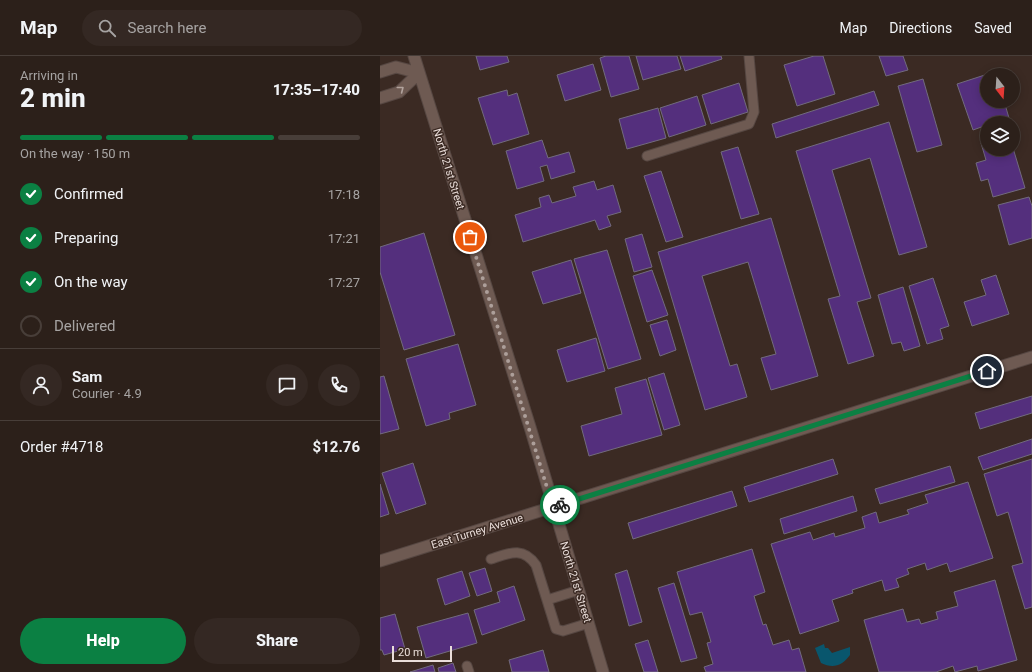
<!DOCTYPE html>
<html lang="en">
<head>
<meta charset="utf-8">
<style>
	:root { --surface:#2c201a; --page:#342823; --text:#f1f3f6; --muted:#a6a3a2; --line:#483e39; --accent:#0b8043 }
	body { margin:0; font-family:Roboto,sans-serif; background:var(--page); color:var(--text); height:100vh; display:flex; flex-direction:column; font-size:15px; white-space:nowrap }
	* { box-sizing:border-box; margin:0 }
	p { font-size:13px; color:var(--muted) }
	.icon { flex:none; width:22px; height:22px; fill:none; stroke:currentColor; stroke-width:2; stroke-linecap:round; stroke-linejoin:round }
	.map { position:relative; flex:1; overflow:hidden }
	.sheet { display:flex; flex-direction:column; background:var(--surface); width:380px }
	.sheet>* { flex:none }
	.needle { width:26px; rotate:163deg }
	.controls { position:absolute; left:600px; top:12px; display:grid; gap:8px }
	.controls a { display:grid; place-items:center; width:40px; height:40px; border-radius:50%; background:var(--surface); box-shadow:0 2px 10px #0003,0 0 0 1px var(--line); font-size:20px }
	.scale { position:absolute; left:12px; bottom:10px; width:60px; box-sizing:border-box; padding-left:4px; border:2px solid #eadeda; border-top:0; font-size:11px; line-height:14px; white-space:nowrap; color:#eadeda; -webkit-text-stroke:3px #3b2a23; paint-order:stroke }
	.pin { position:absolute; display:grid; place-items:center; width:34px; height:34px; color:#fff; margin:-17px; border:2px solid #fff; border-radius:50%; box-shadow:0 1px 4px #0007 }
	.courier { position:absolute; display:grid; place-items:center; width:40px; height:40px; margin:-20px; border:3px solid #0b8043; border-radius:50%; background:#fff; color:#222; box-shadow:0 1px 5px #0007 }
	.summary em { font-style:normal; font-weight:800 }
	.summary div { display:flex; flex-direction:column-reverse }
	.summary { display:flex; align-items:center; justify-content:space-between; height:68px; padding:0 20px }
	h1 { font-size:26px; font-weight:800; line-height:30px }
	.bar { display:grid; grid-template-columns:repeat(4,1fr); gap:6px 4px; align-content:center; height:48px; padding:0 20px }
	.bar i { height:5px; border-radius:3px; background:var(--line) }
	.bar .on { background:var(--accent) }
	.bar p { grid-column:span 4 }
	.line { display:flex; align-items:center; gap:10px; padding:0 20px; border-top:1px solid var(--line) }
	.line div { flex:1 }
	.round { display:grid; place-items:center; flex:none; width:42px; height:42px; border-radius:21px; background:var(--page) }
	ol { padding:0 20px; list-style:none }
	li { display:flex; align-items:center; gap:12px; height:44px }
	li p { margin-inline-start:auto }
	li .icon { padding:4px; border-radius:50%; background:var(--accent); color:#fff; stroke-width:4 }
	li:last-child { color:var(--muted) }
	li i { width:22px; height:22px; border:2px solid var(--line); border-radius:50% }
	.button { display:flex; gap:8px; margin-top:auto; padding:8px 20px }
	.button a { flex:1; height:46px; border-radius:24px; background:var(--accent); color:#fff; font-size:16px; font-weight:800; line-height:46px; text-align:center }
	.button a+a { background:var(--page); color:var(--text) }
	header { display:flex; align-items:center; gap:24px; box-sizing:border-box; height:56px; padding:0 20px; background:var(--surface); border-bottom:1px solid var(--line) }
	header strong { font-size:19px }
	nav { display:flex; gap:22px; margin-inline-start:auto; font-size:14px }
	.search { width:280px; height:36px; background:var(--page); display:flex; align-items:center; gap:10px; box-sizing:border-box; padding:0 14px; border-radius:22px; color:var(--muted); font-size:15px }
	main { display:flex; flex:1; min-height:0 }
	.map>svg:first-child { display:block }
	.water { fill:#09566d }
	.building { fill:#542f7d; stroke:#726b7d }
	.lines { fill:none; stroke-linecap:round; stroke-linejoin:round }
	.service-casing { stroke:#564742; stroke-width:11 }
	.minor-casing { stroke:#564742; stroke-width:13 }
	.service { stroke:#6e5a52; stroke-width:9 }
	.minor { stroke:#6e5a52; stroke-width:11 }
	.oneway { stroke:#b2a39d }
	.done { stroke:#ad9f9a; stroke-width:4; stroke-dasharray:0 7.2 }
	.route { stroke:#0b8043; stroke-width:5 }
	.labels { text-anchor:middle; stroke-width:3; stroke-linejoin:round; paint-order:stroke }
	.street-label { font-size:11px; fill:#eadeda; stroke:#3b2a23 }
</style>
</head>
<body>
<header>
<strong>Map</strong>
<div class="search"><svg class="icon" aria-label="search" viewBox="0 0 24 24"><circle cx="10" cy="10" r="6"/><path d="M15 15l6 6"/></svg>Search here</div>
<nav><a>Map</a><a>Directions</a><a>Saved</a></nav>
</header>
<main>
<section class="sheet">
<div class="summary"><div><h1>2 min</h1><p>Arriving in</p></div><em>17:35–17:40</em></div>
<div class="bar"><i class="on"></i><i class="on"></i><i class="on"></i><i></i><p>On the way · 150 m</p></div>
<ol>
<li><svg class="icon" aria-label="check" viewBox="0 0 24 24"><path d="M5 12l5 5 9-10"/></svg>Confirmed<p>17:18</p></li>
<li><svg class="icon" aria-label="check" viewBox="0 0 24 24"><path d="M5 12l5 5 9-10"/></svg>Preparing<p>17:21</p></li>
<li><svg class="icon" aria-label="check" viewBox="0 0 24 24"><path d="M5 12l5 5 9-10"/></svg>On the way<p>17:27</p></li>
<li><i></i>Delivered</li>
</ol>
<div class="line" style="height:72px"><a class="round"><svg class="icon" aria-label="person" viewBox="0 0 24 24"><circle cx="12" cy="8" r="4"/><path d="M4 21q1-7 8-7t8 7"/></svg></a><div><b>Sam</b><p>Courier · 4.9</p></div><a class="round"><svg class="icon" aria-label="chat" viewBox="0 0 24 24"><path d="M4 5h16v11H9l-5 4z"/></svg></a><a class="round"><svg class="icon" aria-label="phone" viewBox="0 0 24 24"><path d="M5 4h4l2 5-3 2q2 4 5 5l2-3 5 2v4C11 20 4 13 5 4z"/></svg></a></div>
<div class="line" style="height:52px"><div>Order #4718</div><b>$12.76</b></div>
<div class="button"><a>Help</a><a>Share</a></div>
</section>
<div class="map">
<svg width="652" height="616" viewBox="0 0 652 616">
	<rect width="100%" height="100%" fill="#3b2a23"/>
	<path class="water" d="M444 588 445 592H448L452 597 470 591V599C462 610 453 613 441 607L435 592Z"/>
	<path class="building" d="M96 0H127L129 6 100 14Z
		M226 0H249L259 33 231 41 220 2Z
		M256 0H297L301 13 263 24Z
		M300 0H341L342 3 305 15Z
		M434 0H443L455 38 417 50 404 9Z
		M499 0H523L528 14 506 20Z
		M213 8 221 34 185 45 177 19Z
		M614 16 615 19H607V45H624L629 62 614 67H607V69L593 74 577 28Z
		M543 23 562 89 537 96 518 30Z
		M359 27 368 56 331 68 322 39Z
		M127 34 128 40 137 37 149 78 113 89 98 42Z
		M494 35 499 49 396 82 392 68Z
		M317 40 326 69 289 81 280 52Z
		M278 52 286 82 247 93 239 63Z
		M509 66 547 191 519 199 490 102 452 114 491 242 477 246 494 300 468 308 448 243 460 240 416 95Z
		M162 84 168 102 189 96 195 116 171 123 167 109 160 111 164 125 137 133 126 95Z
		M607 85V93L633 92 645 132 613 141 608 123 601 125 596 107 606 104 601 87Z
		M358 91 379 158 361 163 341 96Z
		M281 115 303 181 286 186 264 120Z
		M214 125 217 134 233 129 241 156 227 160 231 170 219 174 215 164 143 186 135 159 161 151 159 142 169 139 172 147 196 140 193 131Z
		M649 141 652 150V182L629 189 618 149Z
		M391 162 438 320 391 334 381 302 396 298 368 206 322 220 350 310 357 308 367 341 325 354 278 196Z
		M44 177 75 279 24 294 0 216V191Z
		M262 178 272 211 254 216 245 183Z
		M227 194 261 303 228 313 194 203Z
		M191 204 201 237 163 248 152 216Z
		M272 214 288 259 267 266 253 220Z
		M616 219 629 258 592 270 584 246 606 239 601 224Z
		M553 222 569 270 560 273 563 283 547 288 529 230Z
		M523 231 540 290 524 295 521 286 512 288 498 239Z
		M287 264 296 294 280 300 270 269Z
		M216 282 225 315 187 326 177 294Z
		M78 288 96 349 69 357 70 363 46 370 26 303Z
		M284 317 300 369 284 374 268 322Z
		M4 320 19 373 0 378V321Z
		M266 323 282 379 209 400 201 370 242 358 235 332Z
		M652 340V357L600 373 595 357Z
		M652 383V398L603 414 598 401Z
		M453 403 458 418 369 446 364 431Z
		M652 403V551L645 553 632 510 643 507 628 456 617 460 604 418Z
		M33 407 46 448 16 458 2 417Z
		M570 410 575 426 500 448 495 433Z
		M588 426 613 502 570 516 567 507 547 514 545 507 527 513 529 518 516 523 519 531 505 535 502 524 472 534 473 537 452 544 459 565 420 578 391 488 430 476 433 484 454 477 455 481 485 472 482 461 496 456 499 467 529 458 527 454 548 447 545 439Z
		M0 428 9 458 0 461Z
		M352 435 357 450 253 483 248 467Z
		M473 440 477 455 404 478 400 463Z
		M372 493 385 536 374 540 383 569 386 568 393 589 409 584 412 594 419 592 426 616H326L324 611 333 608 327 587 331 586 322 556 310 559 297 516Z
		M105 512 112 535 97 540 89 517Z
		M247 514 262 566 249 570 235 518Z
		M82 515 90 540 65 549 57 523Z
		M615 524 637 604 598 615 597 610 575 616 573 610 556 616H499L484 564 523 553 527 566 539 563 541 568 558 563 556 556 578 550 574 536Z
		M294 527 317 602 301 606 278 532Z
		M134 530 145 564 102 579 94 554 120 546 117 536Z
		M88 557 97 587 46 602 37 571Z
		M15 558 25 593 4 599 2 594H0V562Z
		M268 584 278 616H264L255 588Z
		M163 594 169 616H132L129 604Z
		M73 607 76 616H59L58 612Z
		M53 609 55 616H30Z"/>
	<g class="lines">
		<defs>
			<path id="service" d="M267 100 369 68 374 56 369 0
				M111 503C129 497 143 490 156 509L176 573 183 575 209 567
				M167 544 199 534
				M87 610 89 616"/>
			<path id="minor" d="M34 0 150 371 223 616
				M0 16 16 11 39 17
				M0 42 19 36 39 17
				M0 505 652 301"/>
		</defs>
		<use href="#service" class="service-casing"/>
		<use href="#minor" class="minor-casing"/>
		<use href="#service" class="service"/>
		<use href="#minor" class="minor"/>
	</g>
	<defs><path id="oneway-chevron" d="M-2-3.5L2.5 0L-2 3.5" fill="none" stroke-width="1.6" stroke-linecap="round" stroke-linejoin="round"/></defs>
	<use class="oneway" href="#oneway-chevron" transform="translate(21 33) rotate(-38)"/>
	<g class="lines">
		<path class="done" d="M90 181 173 451 180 449"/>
		<path class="route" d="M180 449 607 315"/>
	</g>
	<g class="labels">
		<g class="street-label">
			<text transform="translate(69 113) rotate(73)" y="4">North 21st Street</text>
			<text transform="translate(97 475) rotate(-17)" y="4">East Turney Avenue</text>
			<text transform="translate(196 526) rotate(73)" y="4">North 21st Street</text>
		</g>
	</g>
</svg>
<div class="controls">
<a><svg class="needle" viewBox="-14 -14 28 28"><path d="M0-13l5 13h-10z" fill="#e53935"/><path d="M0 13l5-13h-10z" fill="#a6a3a2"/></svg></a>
<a><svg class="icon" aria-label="layers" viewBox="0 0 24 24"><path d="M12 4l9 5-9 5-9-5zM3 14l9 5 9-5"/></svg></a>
</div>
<div class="scale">20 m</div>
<div class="pin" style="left:90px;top:181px;background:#ea580c"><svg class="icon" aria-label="bag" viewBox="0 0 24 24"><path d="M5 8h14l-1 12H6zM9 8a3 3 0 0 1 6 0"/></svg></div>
<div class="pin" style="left:607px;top:315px;background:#1f2937"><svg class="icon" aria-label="home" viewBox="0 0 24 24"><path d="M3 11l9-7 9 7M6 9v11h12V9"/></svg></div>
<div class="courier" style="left:180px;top:449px"><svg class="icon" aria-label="bike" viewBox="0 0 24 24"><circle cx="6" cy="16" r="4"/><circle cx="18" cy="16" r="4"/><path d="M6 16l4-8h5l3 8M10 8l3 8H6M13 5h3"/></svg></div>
</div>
</main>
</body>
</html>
